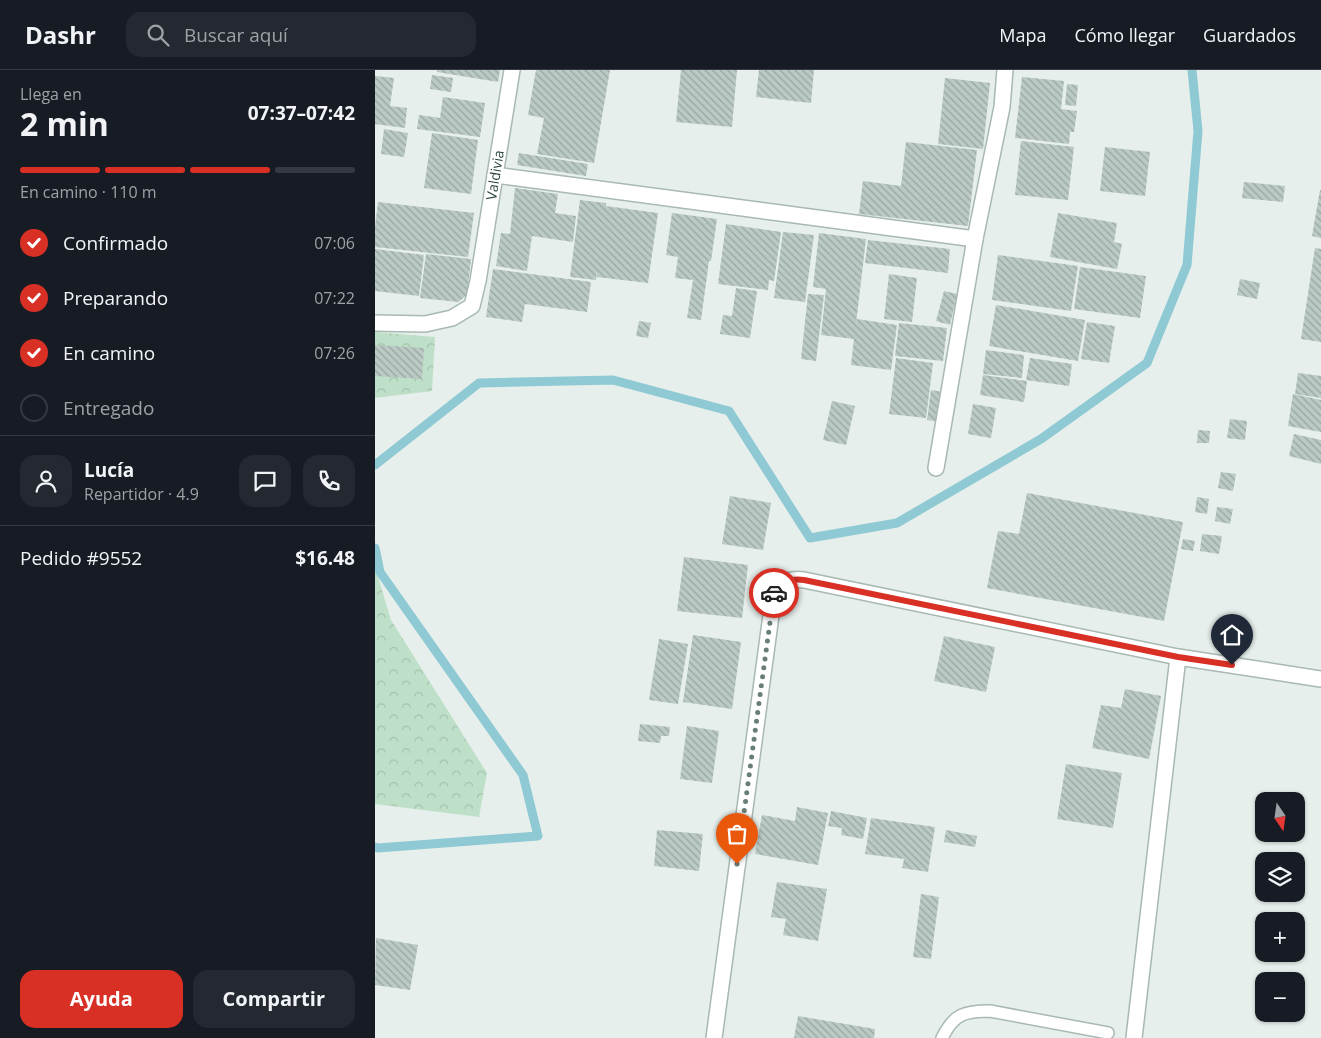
<!DOCTYPE html>
<html lang="es">
<head>
<meta charset="utf-8">
<style>
	:root { --surface:#171b24; --page:#242831; --text:#f1f3f6; --muted:#9ea1a6; --line:#363941; --accent:#d93025 }
	body { margin:0; font-family:"Open Sans",sans-serif; background:var(--page); color:var(--text); height:100vh; display:flex; flex-direction:column; font-size:19px; white-space:nowrap }
	* { box-sizing:border-box; margin:0 }
	p { font-size:16px; color:var(--muted) }
	.icon { flex:none; width:28px; height:28px; fill:none; stroke:currentColor; stroke-width:2; stroke-linecap:round; stroke-linejoin:round }
	.map { position:relative; flex:1; overflow:hidden }
	.drawer { display:flex; flex-direction:column; background:var(--surface); width:375px }
	.drawer>* { flex:none }
	.needle { width:32px; rotate:167deg }
	.controls { position:absolute; left:880px; top:722px; display:grid; gap:10px }
	.controls a { display:grid; place-items:center; width:50px; height:50px; border-radius:10px; background:var(--surface); box-shadow:0 1px 4px #0004; font-size:25px }
	.pin { position:absolute; display:grid; place-items:center; width:42px; height:42px; color:#fff; margin:-51px -21px; border-radius:50% 50% 50% 0; rotate:-45deg; box-shadow:0 0 5px #0007 }
	.pin .icon { rotate:45deg }
	.courier { position:absolute; display:grid; place-items:center; width:50px; height:50px; margin:-25px; border:4px solid #d93025; border-radius:50%; background:#fff; color:#222; box-shadow:0 1px 6px #0007 }
	.headline em { font-style:normal; font-weight:700 }
	.headline div { display:flex; flex-direction:column-reverse }
	.headline { display:flex; align-items:center; justify-content:space-between; height:85px; padding:0 20px }
	h1 { font-size:32px; font-weight:700; line-height:38px }
	.bar { display:grid; grid-template-columns:repeat(4,1fr); gap:8px 5px; align-content:center; height:60px; padding:0 20px }
	.bar i { height:6px; border-radius:4px; background:var(--line) }
	.bar .current { background:var(--accent) }
	.bar p { grid-column:span 4 }
	.line { display:flex; align-items:center; gap:12px; padding:0 20px; border-top:1px solid var(--line) }
	.line div { flex:1 }
	.round { display:grid; place-items:center; flex:none; width:52px; height:52px; border-radius:15px; background:var(--page) }
	ol { padding:0 20px; list-style:none }
	li { display:flex; align-items:center; gap:15px; height:55px }
	li p { margin-inline-start:auto }
	li .icon { padding:5px; border-radius:50%; background:var(--accent); color:#fff; stroke-width:4 }
	li:last-child { color:var(--muted) }
	li i { width:28px; height:28px; border:2px solid var(--line); border-radius:50% }
	.primary-button { display:flex; gap:10px; margin-top:auto; padding:10px 20px }
	.primary-button a { flex:1; height:58px; border-radius:15px; background:var(--accent); color:#fff; font-size:20px; font-weight:700; line-height:58px; text-align:center }
	.primary-button a+a { background:var(--page); color:var(--text) }
	header { display:flex; align-items:center; gap:30px; box-sizing:border-box; height:70px; padding:0 25px; background:var(--surface); border-bottom:1px solid var(--line) }
	header strong { font-size:24px }
	nav { display:flex; gap:28px; margin-inline-start:auto; font-size:18px }
	.search { width:350px; height:45px; background:var(--page); display:flex; align-items:center; gap:12px; box-sizing:border-box; padding:0 18px; border-radius:15px; color:var(--muted); font-size:19px }
	main { display:flex; flex:1; min-height:0 }
	.map>svg:first-child { display:block }
	.park { fill:url(#park-crowns) }
	.lines { fill:none; stroke-linecap:round; stroke-linejoin:round }
	.stream { stroke:#8ec9d4; stroke-width:9 }
	.building { fill:url(#building-back-hatch) }
	.lane-casing { stroke:#a8b8b2; stroke-width:14 }
	.street-casing { stroke:#a8b8b2; stroke-width:18 }
	.lane { stroke:#fff; stroke-width:11 }
	.street { stroke:#fff; stroke-width:15 }
	.done { stroke:#687f78; stroke-width:5; stroke-dasharray:0 9 }
	.route { stroke:#d93025; stroke-width:6 }
	.labels { text-anchor:middle; stroke-width:4; stroke-linejoin:round; paint-order:stroke }
	.street-label { font-size:14px; fill:#24423a; stroke:#f7fbf9 }
</style>
</head>
<body>
<header>
<strong>Dashr</strong>
<div class="search"><svg class="icon" aria-label="search" viewBox="0 0 24 24"><circle cx="10" cy="10" r="6"/><path d="M15 15l6 6"/></svg>Buscar aquí</div>
<nav><a>Mapa</a><a>Cómo llegar</a><a>Guardados</a></nav>
</header>
<main>
<section class="drawer">
<div class="headline"><div><h1>2 min</h1><p>Llega en</p></div><em>07:37–07:42</em></div>
<div class="bar"><i class="current"></i><i class="current"></i><i class="current"></i><i></i><p>En camino · 110 m</p></div>
<ol>
<li><svg class="icon" aria-label="check" viewBox="0 0 24 24"><path d="M5 12l5 5 9-10"/></svg>Confirmado<p>07:06</p></li>
<li><svg class="icon" aria-label="check" viewBox="0 0 24 24"><path d="M5 12l5 5 9-10"/></svg>Preparando<p>07:22</p></li>
<li><svg class="icon" aria-label="check" viewBox="0 0 24 24"><path d="M5 12l5 5 9-10"/></svg>En camino<p>07:26</p></li>
<li><i></i>Entregado</li>
</ol>
<div class="line" style="height:90px"><a class="round"><svg class="icon" aria-label="person" viewBox="0 0 24 24"><circle cx="12" cy="8" r="4"/><path d="M4 21q1-7 8-7t8 7"/></svg></a><div><b>Lucía</b><p>Repartidor · 4.9</p></div><a class="round"><svg class="icon" aria-label="chat" viewBox="0 0 24 24"><path d="M4 5h16v11H9l-5 4z"/></svg></a><a class="round"><svg class="icon" aria-label="phone" viewBox="0 0 24 24"><path d="M5 4h4l2 5-3 2q2 4 5 5l2-3 5 2v4C11 20 4 13 5 4z"/></svg></a></div>
<div class="line" style="height:65px"><div>Pedido #9552</div><b>$16.48</b></div>
<div class="primary-button"><a>Ayuda</a><a>Compartir</a></div>
</section>
<div class="map">
<svg width="946" height="968" viewBox="0 0 946 968">
	<defs>
		<pattern id="park-crowns" width="20" height="18" patternUnits="userSpaceOnUse" patternTransform="scale(1.25)"><rect width="20" height="18" fill="#bfe0c8"/><path d="M2 6a3 3 0 1 1 6 0M12 15a3 3 0 1 1 6 0" fill="none" stroke="#a4c1ad"/></pattern>
		<pattern id="building-back-hatch" width="6" height="6" patternUnits="userSpaceOnUse" patternTransform="scale(1.25)"><rect width="6" height="6" fill="#bbcac4"/><path d="M-1 5l2 2M0 0l6 6M5-1l2 2" fill="none" stroke="#98a6a0"/></pattern>
	</defs>
	<rect width="100%" height="100%" fill="#e6efeb"/>
	<path class="park" d="M0 262 60 267 57 321 0 328Z
		M0 497 16 550 112 703 104 747 0 734Z"/>
	<g class="lines">
		<path class="stream" d="M0 395 104 313 238 310 354 341 435 468 522 453 666 369 772 293 812 195 823 61 817 0
			M0 478 5 502 148 705 163 766 3 778 0 777"/>
	</g>
	<path class="building" d="M62 0H125L123 12 62 2Z
		M161 0H235L219 93 162 84 169 48 153 45Z
		M306 0H362L357 57 301 52Z
		M384 0H439L436 33 381 27Z
		M57 5 78 8 76 22 55 19Z
		M0 6 19 8 15 36 32 38 30 58 0 54Z
		M647 7 689 11 686 39 702 41 699 62H695L694 74 640 68Z
		M570 8 615 13 608 79 563 74Z
		M692 14 703 15 701 36 690 35Z
		M68 27 110 33 105 67 42 59 44 45 65 48Z
		M9 59 33 63 29 87 6 84Z
		M57 63 103 70 96 124 49 118Z
		M646 71 699 77 693 130 640 125Z
		M531 72 602 80 593 156 484 144 488 111 526 116Z
		M730 77 775 82 770 126 725 121Z
		M144 83 213 94 211 106 142 95Z
		M869 112 910 116 908 132 867 128Z
		M140 118 183 124 180 143 201 146 198 172 157 166 152 201 121 196 126 163 135 164Z
		M945 120H946V168L937 166Z
		M205 130 231 133V136L283 143 273 213 222 207V201L221 210 195 207Z
		M3 132 99 143 93 187 0 177V157Z
		M297 143 342 149 336 191H334L326 250 312 248 318 210 300 208 303 187 291 185Z
		M683 143 742 153 739 172 747 174 742 199 675 187Z
		M351 154 406 162 399 211 394 210 393 220 343 214Z
		M408 162 439 165 430 232 399 228Z
		M444 163 491 169 481 254 482 249 522 255 516 300 476 295 479 269 446 265 451 219 438 217Z
		M493 170 575 179 573 203 490 193Z
		M940 178 946 179V272L926 269Z
		M0 179 49 185 44 226 0 221Z
		M51 184 96 189 92 225 83 232 45 228Z
		M623 185 703 196 696 241 617 230Z
		M705 197 771 206 765 248 699 239Z
		M118 199 216 212 212 242 150 234 147 252 111 247Z
		M514 204 542 208 537 252 509 249Z
		M865 209 885 213 882 229 862 225Z
		M361 218 382 221 375 268 345 264 348 245 357 246Z
		M569 221 582 224 575 255 561 251Z
		M433 224 449 225 441 291 426 289Z
		M621 235 710 250 703 291 614 276Z
		M264 251 276 253 273 268 261 266Z
		M712 252 740 256 734 293 706 289Z
		M524 253 572 258 568 291 520 286Z
		M0 275 49 278 47 309 0 306Z
		M611 280 649 285 647 308 608 304Z
		M521 288 558 293 551 348 514 344Z
		M655 288 697 294 694 316 651 310Z
		M923 303 946 306V328L920 324Z
		M608 305 652 311 649 332 605 325Z
		M556 320 568 322 564 352 552 350Z
		M918 324 946 330V362L913 356Z
		M457 331 480 336 471 375 448 370Z
		M598 334 621 338 616 368 593 364Z
		M855 349 872 351 870 370 852 368Z
		M823 360 835 361 834 373H822Z
		M919 364 946 370V394L914 386Z
		M846 402 861 404 858 421 843 418Z
		M652 423 808 452 789 551 612 518 623 461 644 464Z
		M355 426 396 433 388 480 347 474Z
		M822 427 834 429 832 444 820 442Z
		M842 437 858 439 855 454 840 451Z
		M827 464 847 466 844 484 825 481Z
		M808 469 820 471 818 481 806 479Z
		M309 487 373 495 367 548 302 541Z
		M318 565 366 572 357 639 308 632Z
		M569 566 620 577 611 622 559 611Z
		M284 569 313 574 303 634 274 630Z
		M750 619 786 626 774 689 717 678 726 635 746 638Z
		M265 654 295 657 294 666H286L285 673 263 671Z
		M312 656 344 661 337 713 305 709Z
		M691 694 747 703 738 758 682 749Z
		M422 737 453 743 443 795 380 784 387 745 420 751Z
		M456 741 492 748 488 769 466 765 467 758 453 756Z
		M496 748 560 757 553 802 527 798 529 789 490 784Z
		M282 760 328 764 324 801 279 796Z
		M571 760 602 766 600 777 569 772Z
		M402 812 452 819 443 871 408 865 411 849 396 847Z
		M546 824 564 827 556 889 538 887Z
		M1 868 43 875 35 920 0 915Z
		M423 946 500 959 499 968H419Z"/>
	<g class="lines">
		<defs>
			<path id="lane" d="M567 968C579 944 589 941 615 941L733 963"/>
			<g id="street">
				<path d="M120 105 600 169"/>
				<path id="s1" d="M0 253 50 254 77 248 97 236 103 211 137 0"/>
				<path d="M561 398 600 169 627 37 630 0"/>
				<path d="M339 968 399 523C407 512 415 508 429 510L803 587 946 609"/>
				<path d="M759 968 803 587"/>
			</g>
		</defs>
		<use href="#lane" class="lane-casing"/>
		<use href="#street" class="street-casing"/>
		<use href="#lane" class="lane"/>
		<use href="#street" class="street"/>
	</g>
	<g class="lines">
		<path class="done" d="M362 794 399 523"/>
		<path class="route" d="M399 523C407 512 415 508 429 510L803 587 857 595"/>
	</g>
	<g class="labels">
		<g class="street-label">
			<text dy="5" stroke="none"><textPath href="#s1" startOffset="234">Valdivia</textPath></text>
		</g>
	</g>
</svg>
<div class="controls">
<a><svg class="needle" viewBox="-14 -14 28 28"><path d="M0-13l5 13h-10z" fill="#e53935"/><path d="M0 13l5-13h-10z" fill="#9ea1a6"/></svg></a>
<a><svg class="icon" aria-label="layers" viewBox="0 0 24 24"><path d="M12 4l9 5-9 5-9-5zM3 14l9 5 9-5"/></svg></a>
<a>+</a>
<a>−</a>
</div>
<div class="pin" style="left:362px;top:794px;background:#ea580c"><svg class="icon" aria-label="bag" viewBox="0 0 24 24"><path d="M5 8h14l-1 12H6zM9 8a3 3 0 0 1 6 0"/></svg></div>
<div class="pin" style="left:857px;top:595px;background:#1f2937"><svg class="icon" aria-label="home" viewBox="0 0 24 24"><path d="M3 11l9-7 9 7M6 9v11h12V9"/></svg></div>
<div class="courier" style="left:399px;top:523px"><svg class="icon" aria-label="car" viewBox="0 0 24 24"><path d="M5 17H2v-5l4-1 3-4h7l3 4 3 1v5h-3M9 17h6M6 11h13"/><circle cx="7" cy="17" r="2"/><circle cx="17" cy="17" r="2"/></svg></div>
</div>
</main>
</body>
</html>
